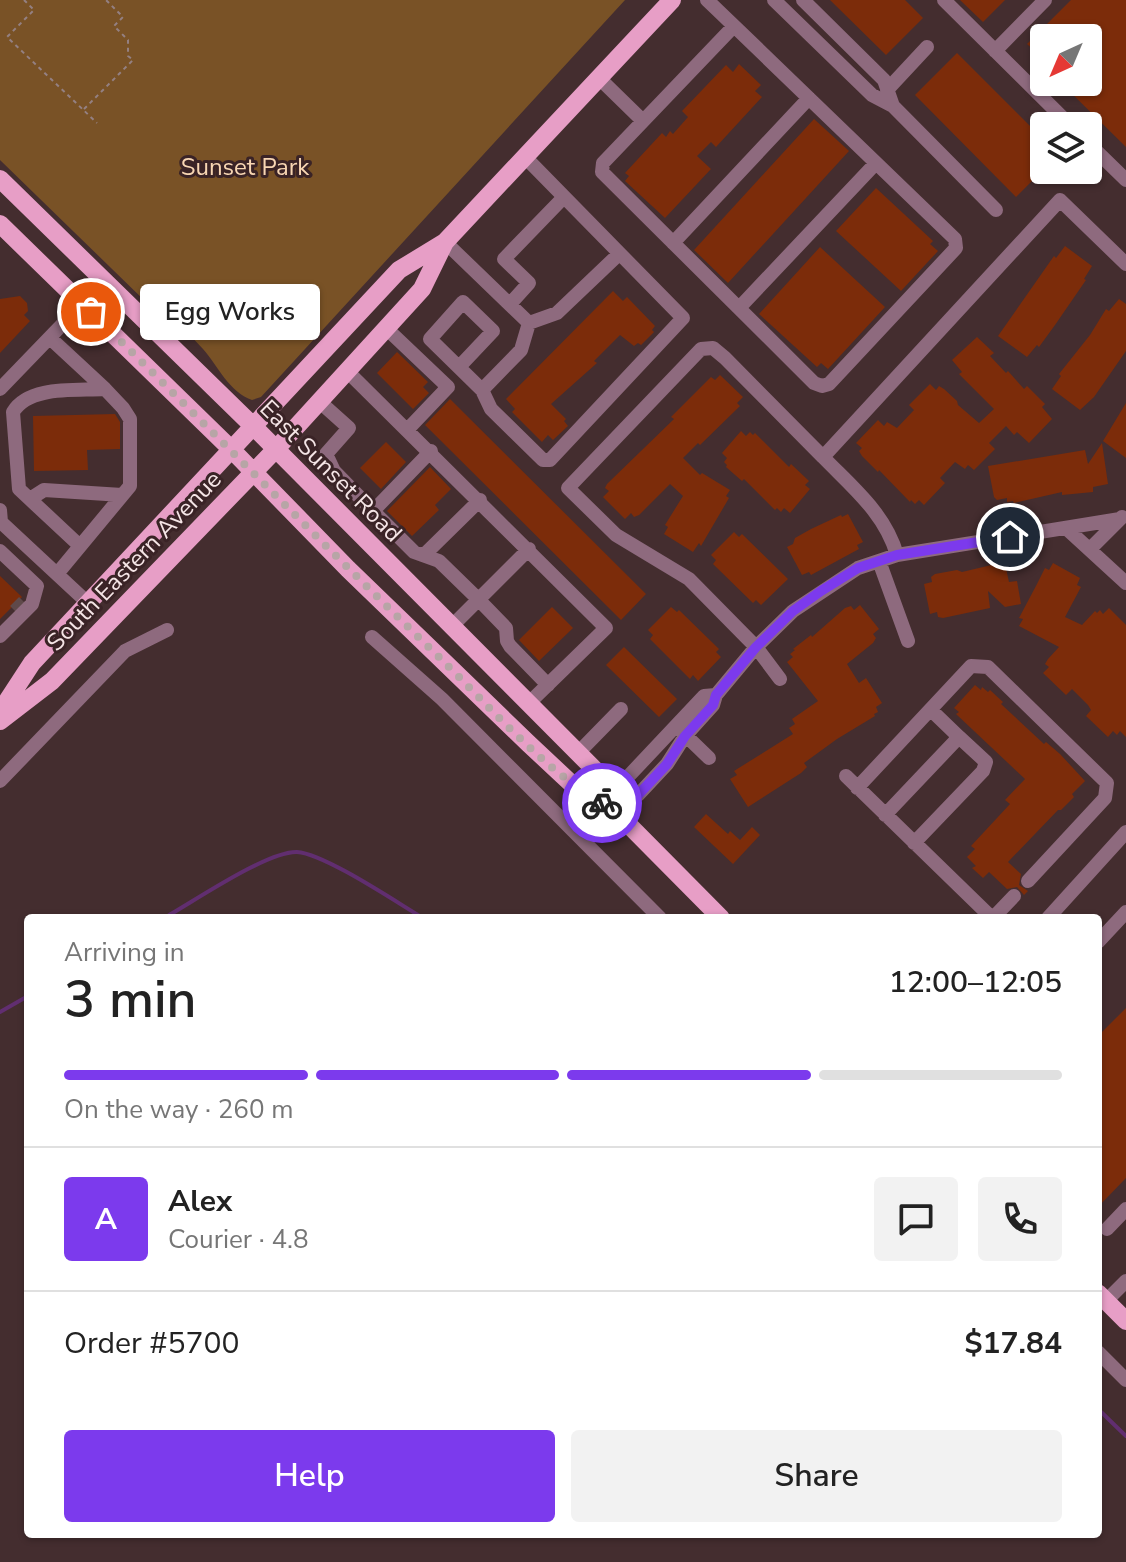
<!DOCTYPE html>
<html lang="en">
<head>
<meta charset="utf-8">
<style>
	:root { --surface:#fff; --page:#f2f2f2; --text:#222; --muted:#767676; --line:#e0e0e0; --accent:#7c3aed }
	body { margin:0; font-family:"Nunito Sans",sans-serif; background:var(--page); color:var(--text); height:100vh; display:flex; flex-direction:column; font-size:30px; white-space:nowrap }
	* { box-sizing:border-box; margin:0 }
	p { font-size:26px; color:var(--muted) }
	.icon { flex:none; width:44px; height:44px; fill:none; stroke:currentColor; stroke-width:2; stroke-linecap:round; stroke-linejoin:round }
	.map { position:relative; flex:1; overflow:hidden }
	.details { position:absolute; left:24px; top:914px; width:1078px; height:624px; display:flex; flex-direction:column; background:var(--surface); border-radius:8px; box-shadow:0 2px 6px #0004 }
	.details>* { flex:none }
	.needle { width:52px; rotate:224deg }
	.buttons { position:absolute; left:1030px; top:24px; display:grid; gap:16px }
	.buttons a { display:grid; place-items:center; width:72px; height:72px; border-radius:8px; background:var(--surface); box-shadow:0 2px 6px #0004; font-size:40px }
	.pin { position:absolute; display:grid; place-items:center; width:68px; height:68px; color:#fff; margin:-34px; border:4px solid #fff; border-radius:50%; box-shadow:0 2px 8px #0007 }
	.courier { position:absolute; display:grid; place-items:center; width:80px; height:80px; margin:-40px; border:6px solid #7c3aed; border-radius:50%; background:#fff; color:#222; box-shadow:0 2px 10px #0007 }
	.bubble { position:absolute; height:56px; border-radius:8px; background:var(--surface); box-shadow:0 2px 6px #0004; font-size:26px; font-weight:600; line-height:56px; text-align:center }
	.head em { font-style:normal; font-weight:600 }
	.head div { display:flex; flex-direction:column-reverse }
	.head { display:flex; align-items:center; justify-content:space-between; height:136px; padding:0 40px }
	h1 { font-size:52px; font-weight:600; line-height:60px }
	.bar { display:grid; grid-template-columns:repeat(4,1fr); gap:12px 8px; align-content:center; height:96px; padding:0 40px }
	.bar i { height:10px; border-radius:6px; background:var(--line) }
	.bar .selected { background:var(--accent) }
	.bar p { grid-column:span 4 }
	.line { display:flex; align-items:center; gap:20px; padding:0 40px; border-top:2px solid var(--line) }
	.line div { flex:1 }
	.round { display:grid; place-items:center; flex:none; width:84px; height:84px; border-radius:8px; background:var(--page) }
	.cta { display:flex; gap:16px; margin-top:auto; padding:16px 40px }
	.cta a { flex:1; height:92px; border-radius:8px; background:var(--accent); color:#fff; font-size:32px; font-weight:600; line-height:92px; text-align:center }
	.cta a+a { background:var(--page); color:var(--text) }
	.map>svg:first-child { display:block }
	.green { fill:#795226 }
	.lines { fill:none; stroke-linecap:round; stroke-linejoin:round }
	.stream { stroke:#612e70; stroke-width:4 }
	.building { fill:#7c2c0a }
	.minor-tunnel { stroke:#5f494a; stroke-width:14; stroke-dasharray:14 7; stroke-linecap:butt }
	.path { stroke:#948082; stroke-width:2; stroke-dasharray:4 4; stroke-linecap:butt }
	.minor { stroke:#8e6a7e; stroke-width:14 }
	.major { stroke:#e79ec6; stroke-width:18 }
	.done { stroke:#b7a5a6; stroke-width:8; stroke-dasharray:0 14.4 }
	.route { stroke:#7c3aed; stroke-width:10 }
	.labels { text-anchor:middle; stroke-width:6; stroke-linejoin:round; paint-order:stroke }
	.park-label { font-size:24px; fill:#f8d6b3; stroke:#3a2326 }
	.street-label { font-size:24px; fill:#f5e5e6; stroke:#3a2326 }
</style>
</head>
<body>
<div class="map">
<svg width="1126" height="1562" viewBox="0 0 1126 1562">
	<rect width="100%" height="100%" fill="#442d2f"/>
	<path class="green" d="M0 0H625L261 397 252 400C229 392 218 366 203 349 188 332 169 315 148 304L0 160Z"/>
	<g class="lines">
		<path class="stream" d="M164 918C193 902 267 851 297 852 325 854 396 902 423 918
			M0 1012 28 996
			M1098 1409 1126 1436"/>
	</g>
	<path class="building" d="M830 0H905L923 18 886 55Z
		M960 0H1005L983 22Z
		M1071 0H1126V147L1060 82H1088V38H1044V66L1032 54 1035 51 1027 44Z
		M957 53 1044 140V169L1016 197 915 95Z
		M739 64 761 85 755 91 762 97 716 147 711 142 697 156 711 169 665 218 625 181 629 176 625 173 662 133 666 137 670 131 673 134 688 117 682 111 726 65 733 72Z
		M814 119 849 151 728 283 694 250Z
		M876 188 933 241 930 244 938 251 901 291 836 231Z
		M1065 246 1092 266 1084 279 1086 280 1055 325 1039 347 1037 345 1027 357 998 336 1054 256 1056 258Z
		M820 247 885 307 828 369 821 363 817 367 759 314Z
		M613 291 623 301 627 297 655 326 652 330 654 332 641 345 638 343 634 346 620 335 594 361 597 363 551 404 566 419 564 421 568 426 553 440 548 435 542 442 512 412 515 409 506 399Z
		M20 296 27 303 28 311 24 315 30 321 0 353V299Z
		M1119 299 1126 304V351L1094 397 1080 410 1052 389 1061 376 1059 374 1090 335 1106 309 1109 311Z
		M977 337 994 353 990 356 1006 373 1008 371 1024 389 1027 386 1045 404 1042 407 1052 419 1029 443 1017 432 1014 435 1006 426 989 443 995 449 974 470 968 465 965 469 955 462 940 478 945 483 924 505 919 500 915 504 911 500 910 502 879 470 878 472 862 456 859 451 862 448 856 443 878 420 884 426 887 422 897 428 914 410 909 405 930 384 936 390 939 386 944 389 957 401 958 405 979 423 994 409 959 374 962 372 952 360Z
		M397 352 428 382 423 387 429 393 413 409 377 373Z
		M720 375 743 397 737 403 740 406 700 445 698 443 683 458 700 475 702 473 730 490 726 496 729 498 701 546 699 543 693 552 664 534 668 527 665 525 683 496 670 484 639 515 634 517 631 513 625 519 603 497 609 491 605 488 607 484 674 419 671 417 711 377 715 380Z
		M450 399 646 594 621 620 425 425Z
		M1126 403V458L1103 441Z
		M115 414 120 422V449L87 450 88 470 34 471 33 416Z
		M741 431 746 436 750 432 753 435 755 433 789 467 791 464 809 481 805 485 810 489 790 513 784 508 781 512 777 508 775 510 744 479 742 481 726 467 727 465 724 462 727 458 722 453Z
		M386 442 406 462 381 489 360 468Z
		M1102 443 1108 484 1093 487V492L1062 495V492L1014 503 1013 501 1007 502V498L997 500 994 497 988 466 1085 450 1088 464Z
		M430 467 451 489 435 505 439 510 412 536 387 511Z
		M848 514 863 542 857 545 859 549 811 575 809 572 802 575 787 547 793 544 795 538 811 529 841 515 842 517Z
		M734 532 739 537 742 534 788 579 761 605 756 600 753 603 713 564 716 560 711 555Z
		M1000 563 1005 564 1009 582 1017 581 1021 604 1005 607 988 591 990 608 943 618 938 617 937 612 930 614 924 584 932 582 931 577 935 574 957 570 962 572Z
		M1053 563 1080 578 1077 585 1081 587 1065 617 1082 625 1095 611 1097 613 1100 610 1103 614 1109 608 1126 625V737L1120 731 1117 735 1113 731 1108 737 1086 716 1091 710 1088 705 1072 689 1066 695 1043 673 1049 667 1045 664 1048 659 1059 647 1019 626 1023 619 1019 618 1037 584 1045 568 1049 570Z
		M0 576 22 597 0 619Z
		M860 605 879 629 873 634 876 638 873 643 847 664 859 683 866 678 882 703 876 707 878 712 874 714 875 716 837 739 804 763 807 767 801 773 748 807 730 779 737 775 734 771 793 734 789 728 795 724 792 719 818 701 787 662 793 657 790 654 795 650 793 649 811 635 812 637 845 608 851 606 854 610Z
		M552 607 573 628 539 661 519 640Z
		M671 607 677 612 679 610 719 649 716 652 721 657 698 681 693 675 690 679 650 639 653 635 648 630Z
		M624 647 677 699 659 717 606 665Z
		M975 685 981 690 982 687 988 692 990 690 1003 702 1001 704 1044 744 1046 742 1060 754 1085 781 1072 794 1074 797 1061 810H1058L1008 862 1021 874 1019 885 1028 891 1024 895 1017 887 1007 889 989 872 983 878 972 868 976 866 967 857 975 849 971 846 1010 804 1005 800 1025 779 956 714 959 712 954 708Z
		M706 814 728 834 730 831 740 840 752 827 760 835 733 864 694 827Z
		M1126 1008V1178L1098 1207V1036Z"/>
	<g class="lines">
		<path class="minor-tunnel" d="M15 611 24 602"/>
		<path class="path" d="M24 0 34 10 7 37 97 123
			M84 109 133 60 128 56V40L114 26 123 17 106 0"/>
		<path class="minor" d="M707 0C790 79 872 159 955 239L956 248 829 384 822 386 814 383 602 172 603 163 734 26
			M774 0 872 95 893 106 884 80 803 0
			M944 0 1071 126
			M995 51 1045 0
			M600 79 642 120
			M887 90 927 47
			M893 106 996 210
			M1088 143 1126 180
			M445 242 529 323
			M673 243 809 98
			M510 304 529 283 504 259 564 197
			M739 308 876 163
			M529 323 557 313 619 254
			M387 329 448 387 408 429
			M50 338 105 389C77 391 29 385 13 412L19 489 80 546
			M459 367 493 331 463 302 430 339 482 390 521 350 529 323
			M348 372 606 628 529 703
			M0 389 82 304
			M482 390 491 409 543 460H550L683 318 526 158
			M320 402 349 428 326 454 334 471 373 511
			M431 451 373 511 414 552 439 561 478 599 506 628 507 641 510 646 548 685
			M30 499 44 490 122 495
			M0 510 1 522 88 603
			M1120 519 897 555C885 513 852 487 823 457L1060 200 1126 264
			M1066 528 1126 583
			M1091 548 1122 517
			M0 551 37 586 32 604 0 636
			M424 555 480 500
			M879 561 908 641
			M57 574 130 486V419L123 408 105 389
			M452 626 529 549
			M372 637 442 699 660 918
			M780 679 756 647 689 579 616 535 568 488 701 349 713 348 725 358 823 457
			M679 729 709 758
			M578 753 621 709
			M846 776 992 918
			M0 781 125 651 167 630
			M857 788 971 666 988 667 1107 783 1105 798 1028 881
			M612 808 638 795 667 764 685 736 713 705 716 695 756 647 793 611 858 568 897 555
			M612 808 624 781 704 696 716 695
			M885 815 959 737 931 710
			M914 843 983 771 986 762 959 737
			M993 918 1014 896
			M1048 918 1126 832
			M1098 942 1126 912
			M1107 1229 1126 1209
			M1106 1301 1126 1281
			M1098 1352 1126 1380"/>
		<path class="major" d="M0 179 254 427 598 773 612 808
			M0 224 233 451 348 569 529 744 576 788 612 808 721 918
			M0 712 32 663 399 270 445 242 672 0
			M0 721 52 681 276 449 422 289 445 242
			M1098 1293 1126 1321"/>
	</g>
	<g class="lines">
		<path class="done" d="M91 312C208 426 322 544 440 658 487 704 545 771 602 803"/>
		<path class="route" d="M602 803 612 808 638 795 667 764 685 736 713 705 716 695 756 647 793 611 821 591 858 568 897 555 1010 537"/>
	</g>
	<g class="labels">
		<g class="park-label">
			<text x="245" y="175">Sunset Park</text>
		</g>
		<g class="street-label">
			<text transform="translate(331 471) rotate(45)" y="8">East Sunset Road</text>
			<text transform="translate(134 561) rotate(-46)" y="8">South Eastern Avenue</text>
		</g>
	</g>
</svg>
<div class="buttons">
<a><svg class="needle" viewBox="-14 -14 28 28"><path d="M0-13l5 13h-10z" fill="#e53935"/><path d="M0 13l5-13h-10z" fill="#767676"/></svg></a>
<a><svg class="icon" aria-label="layers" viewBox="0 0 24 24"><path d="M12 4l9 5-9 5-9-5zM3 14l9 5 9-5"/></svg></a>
</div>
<div class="pin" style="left:91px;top:312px;background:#ea580c"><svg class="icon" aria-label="bag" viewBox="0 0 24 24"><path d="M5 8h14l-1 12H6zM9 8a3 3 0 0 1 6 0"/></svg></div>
<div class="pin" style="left:1010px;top:537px;background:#1f2937"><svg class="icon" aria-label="home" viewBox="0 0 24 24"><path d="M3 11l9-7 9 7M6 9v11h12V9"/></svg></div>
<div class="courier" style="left:602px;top:803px"><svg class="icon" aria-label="bike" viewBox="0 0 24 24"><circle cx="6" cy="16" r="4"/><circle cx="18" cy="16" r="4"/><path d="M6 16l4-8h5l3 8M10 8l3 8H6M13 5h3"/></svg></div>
<div class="bubble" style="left:140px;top:284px;width:180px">Egg Works</div>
<section class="details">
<div class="head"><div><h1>3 min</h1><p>Arriving in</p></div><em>12:00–12:05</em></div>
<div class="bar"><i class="selected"></i><i class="selected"></i><i class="selected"></i><i></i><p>On the way · 260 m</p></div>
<div class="line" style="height:144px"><b class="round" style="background:var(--accent);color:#fff">A</b><div><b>Alex</b><p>Courier · 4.8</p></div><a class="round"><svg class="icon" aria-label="chat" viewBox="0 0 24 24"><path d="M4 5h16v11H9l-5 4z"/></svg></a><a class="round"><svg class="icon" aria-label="phone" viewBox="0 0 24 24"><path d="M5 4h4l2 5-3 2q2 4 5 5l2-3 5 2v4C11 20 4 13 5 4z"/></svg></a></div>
<div class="line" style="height:104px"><div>Order #5700</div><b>$17.84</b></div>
<div class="cta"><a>Help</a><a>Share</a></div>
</section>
</div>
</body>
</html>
